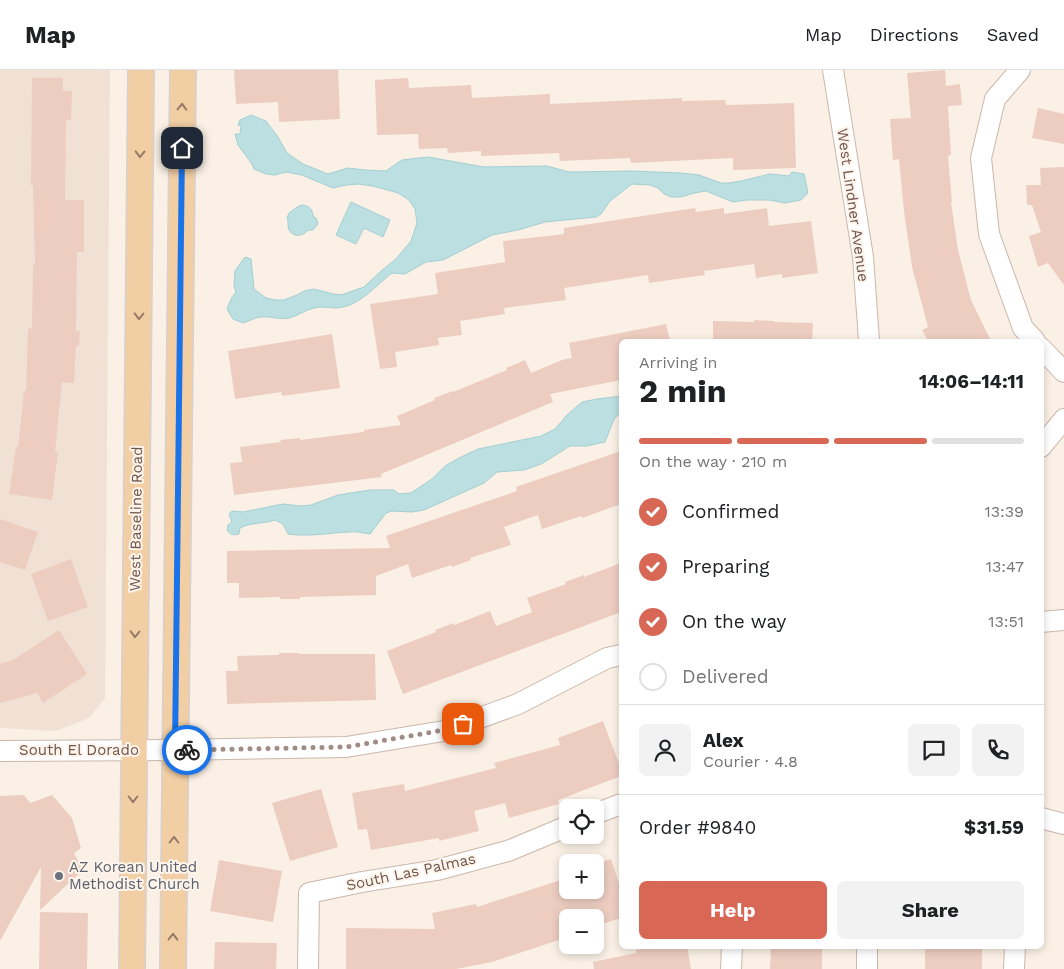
<!DOCTYPE html>
<html lang="en">
<head>
<meta charset="utf-8">
<style>
	:root { --surface:#fff; --page:#f2f2f2; --text:#202124; --muted:#757577; --line:#e0e0e0; --accent:#d86756 }
	body { margin:0; font-family:"Work Sans",sans-serif; background:var(--page); color:var(--text); height:100vh; display:flex; flex-direction:column; font-size:19px; white-space:nowrap }
	* { box-sizing:border-box; margin:0 }
	p { font-size:16px; color:var(--muted) }
	.icon { flex:none; width:28px; height:28px; fill:none; stroke:currentColor; stroke-width:2; stroke-linecap:round; stroke-linejoin:round }
	.map { position:relative; flex:1; overflow:hidden }
	.details { position:absolute; left:619px; top:269px; width:425px; height:610px; display:flex; flex-direction:column; background:var(--surface); border-radius:8px; box-shadow:0 2px 8px #0003 }
	.details>* { flex:none }
	.fabs { position:absolute; left:559px; top:729px; display:grid; gap:10px }
	.fabs a { display:grid; place-items:center; width:45px; height:45px; border-radius:8px; background:var(--surface); box-shadow:0 2px 8px #0003; font-size:25px }
	.pin { position:absolute; display:grid; place-items:center; width:42px; height:42px; color:#fff; margin:-21px; border-radius:10px; box-shadow:0 2px 8px #0006 }
	.courier { position:absolute; display:grid; place-items:center; width:50px; height:50px; margin:-25px; border:4px solid #1a73e8; border-radius:50%; background:#fff; color:#222; box-shadow:0 1px 6px #0007 }
	.overview em { font-style:normal; font-weight:700 }
	.overview div { display:flex; flex-direction:column-reverse }
	.overview { display:flex; align-items:center; justify-content:space-between; height:85px; padding:0 20px }
	h1 { font-size:32px; font-weight:700; line-height:38px }
	.bar { display:grid; grid-template-columns:repeat(4,1fr); gap:8px 5px; align-content:center; height:60px; padding:0 20px }
	.bar i { height:6px; border-radius:4px; background:var(--line) }
	.bar .active { background:var(--accent) }
	.bar p { grid-column:span 4 }
	.line { display:flex; align-items:center; gap:12px; padding:0 20px; border-top:1px solid var(--line) }
	.line div { flex:1 }
	.round { display:grid; place-items:center; flex:none; width:52px; height:52px; border-radius:8px; background:var(--page) }
	ol { padding:0 20px; list-style:none }
	li { display:flex; align-items:center; gap:15px; height:55px }
	li p { margin-inline-start:auto }
	li .icon { padding:5px; border-radius:50%; background:var(--accent); color:#fff; stroke-width:4 }
	li:last-child { color:var(--muted) }
	li i { width:28px; height:28px; border:2px solid var(--line); border-radius:50% }
	.primary-button { display:flex; gap:10px; margin-top:auto; padding:10px 20px }
	.primary-button a { flex:1; height:58px; border-radius:8px; background:var(--accent); color:#fff; font-size:20px; font-weight:700; line-height:58px; text-align:center }
	.primary-button a+a { background:var(--page); color:var(--text) }
	header { display:flex; align-items:center; gap:30px; box-sizing:border-box; height:70px; padding:0 25px; background:var(--surface); border-bottom:1px solid var(--line) }
	header strong { font-size:24px }
	nav { display:flex; gap:28px; margin-inline-start:auto; font-size:18px }
	.map>svg:first-child { display:block }
	.residential { fill:#f1e1d5 }
	.water { fill:#bcdfe1; stroke:#a3cfd2 }
	.building { fill:#edcdc0 }
	.lines { fill:none; stroke-linecap:round; stroke-linejoin:round }
	.minor-casing { stroke:#cab7ad; stroke-width:22 }
	.major-casing { stroke:#d7d0cd; stroke-width:28 }
	.minor { stroke:#fff; stroke-width:20 }
	.major { stroke:#f2cea4; stroke-width:25 }
	.oneway { stroke:#977a67 }
	.done { stroke:#a08c82; stroke-width:5; stroke-dasharray:0 9 }
	.route { stroke:#1a73e8; stroke-width:6 }
	.worship-dot { fill:#6b7280; stroke:#fdf4eb; stroke-width:2 }
	.labels { text-anchor:middle; stroke-width:4; stroke-linejoin:round; paint-order:stroke }
	.street-label { font-size:15px; fill:#70564d; stroke:#fdf4eb }
	.worship-label { font-size:15px; fill:#5b616d; stroke:#fdf4eb; text-anchor:start }
</style>
</head>
<body>
<header>
<strong>Map</strong>
<nav><a>Map</a><a>Directions</a><a>Saved</a></nav>
</header>
<div class="map">
<svg width="1064" height="899" viewBox="0 0 1064 899">
	<rect width="100%" height="100%" fill="#faf0e5"/>
	<path class="residential" d="M0 0H110L105 628 89 648 56 661 0 658Z"/>
	<path class="water" d="M251 45 266 51 278 67 287 83 303 94 328 104 348 98 365 100 386 101 402 90 428 87 484 97 547 96 569 102 632 101 681 103 699 105 721 113H729L741 111 770 104 789 106 792 102 804 104 808 123 801 130 785 133 769 130H747L733 132 706 121 694 123 681 127H671L664 124 658 118 650 115 632 114 610 131 601 144 596 147 545 152 518 160 492 165 443 190 426 192 405 204 392 203C375 216 360 236 337 238 328 238 324 236 314 238 305 240 297 246 289 248 280 250 270 246 262 247 256 247 249 251 243 253L233 249 227 239 232 227 236 222 234 216 235 201 245 187 251 189 254 219 266 228 275 230H284L297 225 304 221 314 219 333 224 341 225 364 217 381 201 396 189 411 171 417 153 415 139 409 130 398 123 373 116 358 114 346 115 333 118 302 105 286 102 275 105 266 104 254 99 252 94 238 75 235 64H240L241 56 238 55 240 50Z
		M351 132 390 150 383 167 364 158 356 174 336 165Z
		M302 135C309 136 313 139 313 147L316 148 318 154 313 160H308C303 166 294 168 289 160 287 155 289 151 287 147L290 142C294 140 297 136 302 135Z
		M621 326V342L614 349 605 372 586 376H570L541 394 524 400 497 402 484 413 424 440 412 442 392 441 386 443 370 464C363 463 356 461 349 462 329 463 308 467 288 464L283 454 275 450C264 454 251 452 240 458L239 464C234 465 231 466 227 460L228 455 232 452 229 444 232 441 243 442 283 434 301 436 311 435 338 425 370 420H394L399 424 411 423 432 409 445 396 459 388 478 379 541 366 555 359 567 345 582 332 597 329Z"/>
	<path class="building" d="M234 0H338L340 49 279 52 278 32 236 34Z
		M945 0 946 16 960 14 962 35 948 36 951 85 948 86 952 132H951L958 180 971 230 991 271H928L922 260 928 257 912 197 904 141 899 89 893 90 890 49 911 48 907 3Z
		M32 8H63V21H72L71 50H66L65 130H84V182H77L76 261H80L79 276H76L74 313 62 312 55 382H58L52 430 9 424 16 377H18L24 321H26L28 258 32 259 33 195H35L33 115H31Z
		M408 8 409 18 471 15 472 28 550 24V34L682 28V31L725 30 726 35 794 33 796 98 733 100V88L631 93 630 88 560 91 559 83 481 86V81L448 83 447 78 419 79 418 64 377 65 375 10Z
		M1038 38 1064 44V74L1032 68Z
		M1064 97V215L1048 193 1038 197 1029 166 1041 162 1032 135H1027L1026 115H1041L1040 98Z
		M695 138 696 142 724 138V144L767 138 769 156 811 151 818 203 782 208V204L756 208 754 194 704 201 705 205 649 213 648 205 564 218 566 230 504 238 505 244 460 251 462 265 438 268 439 275 395 282 397 297 380 299 370 234 438 224 435 203 505 192 503 171 564 164V158Z
		M754 250 774 251V252L813 253 812 271H713V251L754 252Z
		M666 254 670 271H621V310L550 324 553 332 381 404 382 407 234 425 230 393 242 392 240 377 281 372 280 370 300 368V370L364 362V360L401 355 397 346 435 330 434 328 453 321V322L507 300 506 298 525 290 531 303 562 290 572 288 569 273Z
		M332 264 340 318 282 326 281 322 235 329 228 281Z
		M621 381V434L582 448 581 446 542 459 538 445 504 457 511 475 470 488 471 490 452 497 451 495 412 508 408 494 376 506V525L300 527V529H280V527L239 528V513H227V481L390 478 386 466 517 421 516 417Z
		M0 449 38 462 25 500 0 492Z
		M71 489 88 537 48 551 31 504Z
		M621 493V542L403 624 387 581 436 562 435 560 454 553V555L490 541 496 556 504 553 532 542 527 528 566 514 565 512 584 505V507Z
		M59 560 87 604 43 633 37 623 0 633V594L13 590Z
		M279 583H299V584H375L376 630 227 634 226 601H238L237 586 279 585Z
		M603 651 621 699V706L558 730 559 734 509 748 505 733 474 741 479 761 439 771V768L371 780 367 759 358 760 352 723 404 714 405 721 496 698 494 693 560 675 558 668Z
		M321 719 338 777 290 791 272 733Z
		M24 725 30 733 52 725 72 748 81 778 74 783 83 800 40 840 41 797 0 871V726Z
		M611 789 621 820V848L595 856V848H568V865L564 866 565 868 492 892 456 899H346V858L435 859 432 843 476 834 477 837 567 808 565 803 568 802V820H595V794Z
		M219 790 282 801 273 852 210 841Z
		M40 842 88 843 87 899H39Z
		M215 872 277 873 276 899H214Z
		M656 876H687L691 899H594L593 892 636 883V880Z
		M771 876H822V899H770Z
		M925 876H982V899H925Z"/>
	<g class="lines">
		<defs>
			<path id="minor" d="M833 0 863 187 869 271
				M1020 0 995 29 981 88 989 164 1023 258 1035 271
				M1041 278 1064 302
				M1041 377 1064 349
				M1041 552 1064 550
				M0 681 175 680 346 677 444 661 518 634 607 588 621 585
				M595 744 621 734
				M1041 748 1064 754
				M308 899 309 823 362 812 437 800 508 781 568 756
				M731 899 732 876
				M867 899V876
				M1014 899 1015 876"/>
			<path id="major" d="M132 899 141 0
				M173 899 183 0"/>
		</defs>
		<use href="#minor" class="minor-casing"/>
		<use href="#major" class="major-casing"/>
		<use href="#minor" class="minor"/>
		<use href="#major" class="major"/>
	</g>
	<defs><path id="oneway-chevron" d="M-2-3.5L2.5 0L-2 3.5" fill="none" stroke-width="1.6" stroke-linecap="round" stroke-linejoin="round" transform="scale(1.25)"/></defs>
	<g class="oneway">
		<use href="#oneway-chevron" transform="translate(182 37) rotate(-89)"/>
		<use href="#oneway-chevron" transform="translate(140 84) rotate(91)"/>
		<use href="#oneway-chevron" transform="translate(139 246) rotate(91)"/>
		<use href="#oneway-chevron" transform="translate(135 564) rotate(91)"/>
		<use href="#oneway-chevron" transform="translate(133 729) rotate(90)"/>
		<use href="#oneway-chevron" transform="translate(174 770) rotate(-90)"/>
		<use href="#oneway-chevron" transform="translate(173 867) rotate(-89)"/>
	</g>
	<g class="lines">
		<path class="done" d="M187 680 346 677 444 660 463 654"/>
		<path class="route" d="M182 78 175 680H187"/>
	</g>
	<circle class="worship-dot" cx="59" cy="806" r="5"/>
	<g class="labels">
		<g class="street-label">
			<text transform="translate(853 135) rotate(82)" y="5">West Lindner Avenue</text>
			<text transform="translate(136 449) rotate(-89)" y="5">West Baseline Road</text>
			<text x="79" y="685">South El Dorado</text>
			<text transform="translate(411 802) rotate(-12)" y="5">South Las Palmas</text>
		</g>
		<g class="worship-label">
			<text x="69" y="802">AZ Korean United<tspan x="69" dy="17">Methodist Church</tspan></text>
		</g>
	</g>
</svg>
<div class="fabs">
<a><svg class="icon" aria-label="locate" viewBox="0 0 24 24"><circle cx="12" cy="12" r="6"/><path d="M12 2v4M12 18v4M2 12h4M18 12h4"/></svg></a>
<a>+</a>
<a>−</a>
</div>
<div class="pin" style="left:463px;top:654px;background:#ea580c"><svg class="icon" aria-label="bag" viewBox="0 0 24 24"><path d="M5 8h14l-1 12H6zM9 8a3 3 0 0 1 6 0"/></svg></div>
<div class="pin" style="left:182px;top:78px;background:#1f2937"><svg class="icon" aria-label="home" viewBox="0 0 24 24"><path d="M3 11l9-7 9 7M6 9v11h12V9"/></svg></div>
<div class="courier" style="left:187px;top:680px"><svg class="icon" aria-label="bike" viewBox="0 0 24 24"><circle cx="6" cy="16" r="4"/><circle cx="18" cy="16" r="4"/><path d="M6 16l4-8h5l3 8M10 8l3 8H6M13 5h3"/></svg></div>
<section class="details">
<div class="overview"><div><h1>2 min</h1><p>Arriving in</p></div><em>14:06–14:11</em></div>
<div class="bar"><i class="active"></i><i class="active"></i><i class="active"></i><i></i><p>On the way · 210 m</p></div>
<ol>
<li><svg class="icon" aria-label="check" viewBox="0 0 24 24"><path d="M5 12l5 5 9-10"/></svg>Confirmed<p>13:39</p></li>
<li><svg class="icon" aria-label="check" viewBox="0 0 24 24"><path d="M5 12l5 5 9-10"/></svg>Preparing<p>13:47</p></li>
<li><svg class="icon" aria-label="check" viewBox="0 0 24 24"><path d="M5 12l5 5 9-10"/></svg>On the way<p>13:51</p></li>
<li><i></i>Delivered</li>
</ol>
<div class="line" style="height:90px"><a class="round"><svg class="icon" aria-label="person" viewBox="0 0 24 24"><circle cx="12" cy="8" r="4"/><path d="M4 21q1-7 8-7t8 7"/></svg></a><div><b>Alex</b><p>Courier · 4.8</p></div><a class="round"><svg class="icon" aria-label="chat" viewBox="0 0 24 24"><path d="M4 5h16v11H9l-5 4z"/></svg></a><a class="round"><svg class="icon" aria-label="phone" viewBox="0 0 24 24"><path d="M5 4h4l2 5-3 2q2 4 5 5l2-3 5 2v4C11 20 4 13 5 4z"/></svg></a></div>
<div class="line" style="height:65px"><div>Order #9840</div><b>$31.59</b></div>
<div class="primary-button"><a>Help</a><a>Share</a></div>
</section>
</div>
</body>
</html>
